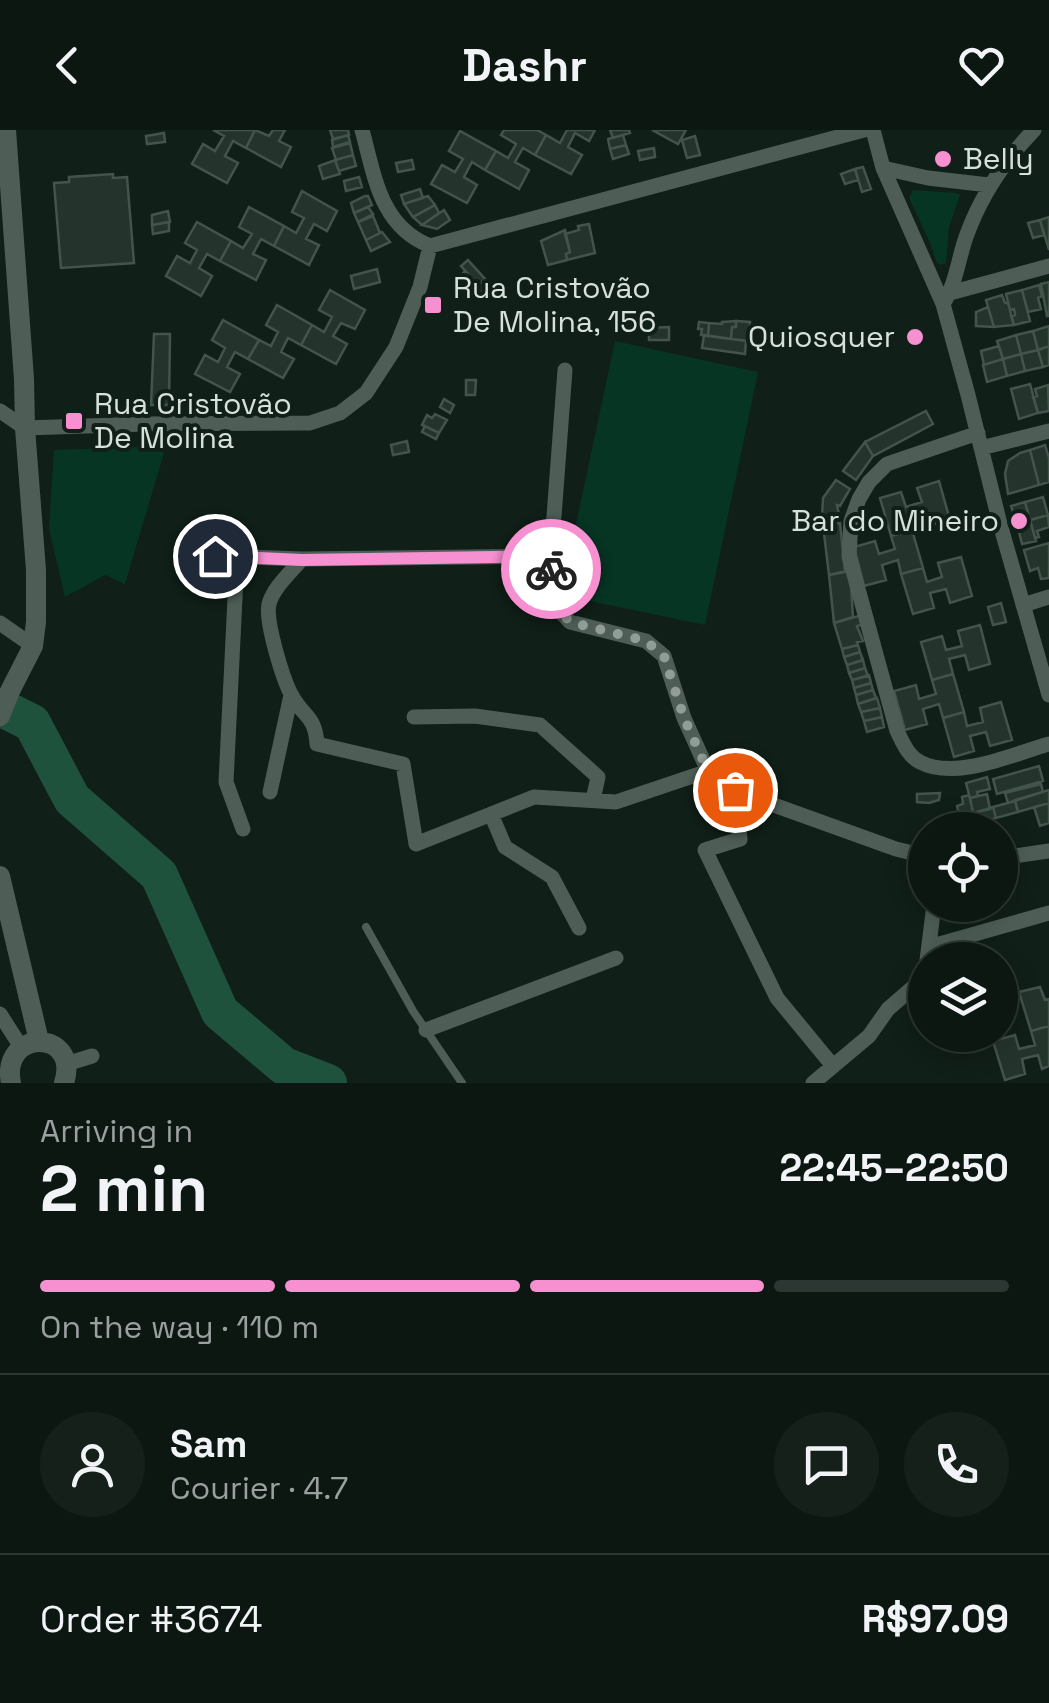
<!DOCTYPE html>
<html lang="en">
<head>
<meta charset="utf-8">
<style>
	:root { --surface:#0c1712; --page:#15201b; --text:#f1f3f6; --muted:#9a9f9f; --line:#2c3632; --accent:#f690d1 }
	body { margin:0; font-family:"Space Grotesk",sans-serif; background:var(--page); color:var(--text); height:100vh; display:flex; flex-direction:column; font-size:38px; white-space:nowrap }
	* { box-sizing:border-box; margin:0 }
	p { font-size:32px; color:var(--muted) }
	.icon { flex:none; width:55px; height:55px; fill:none; stroke:currentColor; stroke-width:2; stroke-linecap:round; stroke-linejoin:round }
	.map { position:relative; height:953px; overflow:hidden }
	.side { display:flex; flex-direction:column; background:var(--surface); flex:1 }
	.side>* { flex:none }
	.controls { position:absolute; left:908px; top:682px; display:grid; gap:20px }
	.controls a { display:grid; place-items:center; width:110px; height:110px; border-radius:50%; background:var(--surface); box-shadow:0 5px 25px #0003,0 0 0 2px var(--line); font-size:50px }
	.pin { position:absolute; display:grid; place-items:center; width:85px; height:85px; color:#fff; margin:-42px; border:5px solid #fff; border-radius:50%; box-shadow:0 2px 10px #0007 }
	.courier { position:absolute; display:grid; place-items:center; width:100px; height:100px; margin:-50px; border:8px solid #f690d1; border-radius:50%; background:#fff; color:#222; box-shadow:0 2px 12px #0007 }
	.head em { font-style:normal; font-weight:800 }
	.head div { display:flex; flex-direction:column-reverse }
	.head { display:flex; align-items:center; justify-content:space-between; height:170px; padding:0 40px }
	h1 { font-size:65px; font-weight:800; line-height:75px }
	.bar { display:grid; grid-template-columns:repeat(4,1fr); gap:15px 10px; align-content:center; height:120px; padding:0 40px }
	.bar i { height:12px; border-radius:8px; background:var(--line) }
	.bar .active { background:var(--accent) }
	.bar p { grid-column:span 4 }
	.line { display:flex; align-items:center; gap:25px; padding:0 40px; border-top:2px solid var(--line) }
	.line div { flex:1 }
	.round { display:grid; place-items:center; flex:none; width:105px; height:105px; border-radius:52px; background:var(--page) }
	header { display:flex; justify-content:space-between; align-items:center; height:130px; padding:0 40px; background:var(--surface); font-size:45px; font-weight:800 }
	.map>svg:first-child { display:block }
	.green { fill:#073523 }
	.lines { fill:none; stroke-linecap:round; stroke-linejoin:round }
	.river { stroke:#1f523c; stroke-width:38 }
	.building { fill:#24342c; stroke:#43544b; stroke-width:2.5 }
	.service { stroke:#4e5e56; stroke-width:8 }
	.minor { stroke:#4e5e56; stroke-width:15 }
	.tertiary { stroke:#4e5e56; stroke-width:20 }
	.done { stroke:#919d97; stroke-width:10; stroke-dasharray:0 18 }
	.route { stroke:#f690d1; stroke-width:12 }
	.poi-dot { fill:#f690d1; stroke:#101f18; stroke-width:4 }
	.labels { text-anchor:middle; stroke-width:8; stroke-linejoin:round; paint-order:stroke }
	.poi-label { font-size:30px; fill:#d7e1dc; stroke:#101f18; text-anchor:start }
</style>
</head>
<body>
<header><svg class="icon" aria-label="back" viewBox="0 0 24 24"><path d="M15 5l-7 7 7 7"/></svg>Dashr<svg class="icon" aria-label="heart" viewBox="0 0 24 24"><path d="M12 20l-8-8c-3-5 5-10 8-4 3-6 11-1 8 4z"/></svg></header>
<div class="map">
<svg width="1049" height="953" viewBox="0 0 1049 953">
	<rect width="100%" height="100%" fill="#101f18"/>
	<path class="green" d="M913 60 956 63 960 65 949 97 946 133 941 135 937 133 930 113 909 68Z
		M615 211 758 242 705 495 561 465Z
		M166 316 125 454 105 445 65 467 49 399 54 320Z"/>
	<g class="lines">
		<path class="river" d="M0 577 32 593 72 669 159 745 220 882 284 936 328 953"/>
	</g>
	<path class="building" d="M213 0H255L246 18 233 11 225 26 238 33 227 53 192 34 203 14 215 21 224 6Z
		M255 0 269 6 273 0H285L279 11 291 17 281 37 246 18Z
		M330 0H348L349 5 333 9Z
		M504 0H537L546 5 535 25 523 18 515 32 529 40 519 59 485 40 496 21 508 28 516 14 501 5Z
		M567 0H595L589 11 575 3 568 17 582 25 571 44 535 25 546 5 560 13Z
		M610 0H629L630 3 613 8Z
		M652 0H686L678 14Z
		M460 1 496 21 485 40 472 32 464 47 477 55 467 73 431 54 442 35 455 42 463 29 449 21Z
		M164 3 165 12 147 14 146 6Z
		M348 5 350 12 333 17 332 10Z
		M623 5 626 15 610 19 608 9Z
		M695 6 700 25 687 28 682 10Z
		M350 13 353 25 336 30 332 18Z
		M626 15 629 24 613 29 610 19Z
		M654 18 655 27 640 30 638 21Z
		M353 25 356 36 339 41 335 30Z
		M335 30 340 44 323 49 319 36Z
		M412 30 414 39 398 42 396 33Z
		M863 37 871 59 862 62 855 39Z
		M855 39 858 50 845 54 841 44Z
		M113 44V48L127 47 134 133 61 138 54 53 69 52V47Z
		M359 47 362 57 346 61 344 51Z
		M420 59 423 68 404 74 401 65Z
		M302 61 337 81 327 101 314 94 306 109 319 115 309 135 274 116 284 96 296 103 304 88 292 82Z
		M365 66H368L372 75 354 83 351 73Z
		M428 66 435 75 413 87 404 74Z
		M435 75 439 83 422 95 413 87Z
		M249 77 284 96 274 116 261 109 253 124 266 130 256 150 220 131 231 111 243 118 252 104 239 97Z
		M368 77 373 84 358 92 354 83Z
		M444 80 450 90 437 99 422 95Z
		M168 81 170 92 152 95V85Z
		M373 86 380 103 366 110 358 92Z
		M1049 87V120L1040 90Z
		M1040 90 1044 105 1033 108 1028 93Z
		M169 92V101L153 104 152 95Z
		M197 92 231 111 220 131 207 124 199 138 212 146 201 166 166 146 177 126 190 133 197 120 185 113Z
		M589 94 595 123 567 130 566 124 570 122 565 104 579 100 578 96Z
		M565 100 570 122 566 124 567 130 548 135 541 111Z
		M382 102 390 112 371 121 366 110Z
		M468 130 485 149 478 155 461 136Z
		M377 139 380 152 354 159 351 146Z
		M465 141 478 155 485 150 493 160 486 166 481 161 476 166 464 154 461 158 455 151Z
		M1049 152V186H1047L1041 154Z
		M1039 155 1042 166 1038 168 1041 179 1028 182 1022 160Z
		M330 160 365 180 355 199 341 193 333 206 347 214 336 234 301 215 312 195 324 202 332 187 319 180Z
		M1022 160 1030 191 1014 195 1011 186 1015 185 1014 179 1010 180 1006 164Z
		M1002 165 1005 173H1008L1014 195 994 197 986 170Z
		M277 175 312 195 301 215 288 208 281 222 294 229 283 248 248 229 259 210 271 216 278 202 266 195Z
		M988 177 994 197 976 196V182Z
		M223 190 259 210 248 229 235 222 227 237 240 244 230 262 195 244 205 225 218 232 225 218 212 210Z
		M736 191V197H732L731 209 708 206 709 193 722 194V192Z
		M736 191 750 192 749 211 731 209 732 197H736Z
		M699 192 709 193 708 206 701 205 702 199H698Z
		M1049 196V216L1038 220 1033 201Z
		M669 197V210H649V198Z
		M1033 201 1038 220 1021 224 1016 205Z
		M154 204H170L169 275H151Z
		M704 205 746 211 745 224 702 218Z
		M1016 205 1021 224 1003 229 997 211Z
		M999 216 1003 229 984 235 981 221Z
		M1049 216V235L1043 237 1038 220Z
		M1038 220 1043 237 1025 241 1021 224Z
		M1021 224 1025 241 1007 246 1003 229Z
		M1003 229 1007 246 987 252 983 235Z
		M466 250H476L475 265H466Z
		M1030 254 1038 283 1019 289 1011 259Z
		M1048 255 1049 281 1038 283 1033 267 1037 266 1035 259Z
		M444 269 454 275 450 283 440 277Z
		M926 281 933 294 873 326 865 312Z
		M435 284 447 290 439 303 422 295 427 285 432 288Z
		M425 296 439 303 436 309 422 302Z
		M407 311 409 322 393 325 391 315Z
		M865 312 873 326 856 350 843 341Z
		M1045 315 1049 328V352L1039 355 1030 320Z
		M1030 320 1039 355 1008 364 1005 344 1008 331 1020 323Z
		M836 350 850 359 840 376 837 375 839 385 822 387 823 368Z
		M939 351 950 390 927 396 923 382 908 386 912 400 891 406 880 368 901 362 906 377 922 372 917 358Z
		M1043 367 1048 385 1030 390 1025 372Z
		M1025 372 1030 390 1017 394 1011 376Z
		M1048 385 1049 397 1037 401 1039 407 1035 408 1030 390Z
		M1030 390 1036 411 1022 414 1017 394Z
		M840 393 845 442 829 445 823 395Z
		M912 400 923 438 901 444 898 430 882 435 886 450 864 456 854 417 875 411 879 424 895 419 891 406Z
		M1049 413V448L1041 449 1038 438 1030 441 1024 420Z
		M961 427 972 466 950 473 946 459 930 463 934 478 913 484 901 444 923 438 927 452 942 447 938 433Z
		M850 440 853 487 834 493 829 445Z
		M1001 473 1006 492 993 495 988 477Z
		M862 485 864 494 857 496 863 511 857 512 858 515 842 519 834 493Z
		M980 495 990 534 969 540 965 525 949 529 953 544 932 550 921 512 942 506 946 520 962 516 958 501Z
		M858 515 860 522 844 527 842 519Z
		M860 522 863 530 847 535 844 527Z
		M863 530 865 538 849 543 847 535Z
		M865 538 868 546 852 550 849 543Z
		M953 544 964 582 943 588 939 574 923 579 927 594 905 600 894 561 916 555 919 569 936 564 932 550Z
		M869 545 871 553 854 558 852 550Z
		M871 553 873 560 856 565 854 558Z
		M873 560 876 568 858 574 856 565Z
		M877 568 880 578 861 582 858 574Z
		M1001 572 1012 610 990 616 986 602 970 606 974 621 954 627 943 588 964 582 967 596 983 592 980 578Z
		M880 578 882 587 864 591 861 582Z
		M882 587 884 597 867 602 864 591Z
		M1039 636 1043 651 997 664 993 649Z
		M987 647 990 659 977 662 978 666 970 668 966 653Z
		M1041 654 1043 662 1008 673 1005 663Z
		M1049 660V673L1018 682 1015 670Z
		M940 663 939 670 929 673 917 672V664Z
		M987 664 990 679 973 683 970 668Z
		M969 665 977 698 963 700 957 676 963 674 962 667Z
		M1015 671 1018 682 996 688 993 677Z
		M1049 673V693L1040 696 1034 677Z
		M993 677 996 688 982 692 983 695 976 696 973 683Z
		M1040 857 1045 870 1049 869V896L1031 901 1019 862Z
		M1049 896V936L1042 939 1038 925 1022 929 1025 944 1005 950 993 911 1015 905 1019 919 1035 915 1031 901Z"/>
	<g class="lines">
		<path class="service" d="M366 797 413 881 462 953"/>
		<path class="minor" d="M362 0C375 47 380 96 430 116L864 0
			M873 0 883 38 943 174 968 265 1000 394 1049 565
			M883 38 928 48 989 55
			M950 163 1049 136
			M943 174C956 154 958 130 966 107 981 65 1003 32 1034 0
			M565 240 551 426 552 462 558 479 570 492 646 511 664 526 684 588 708 641 735 661 896 719 925 726
			M0 281 25 298 147 294 310 293 340 283 366 263 396 217 420 157 430 116
			M978 303 887 334 869 352 859 369 851 391 849 426 897 601C903 613 908 626 920 632 955 651 1013 624 1049 614
			M981 318 1049 301
			M193 425 302 429 551 426
			M237 427 226 652 243 699
			M302 429C291 442 273 458 269 474 265 491 283 550 292 566 304 588 315 585 317 614L403 634 416 714 534 667 616 672 708 641
			M1023 475 1049 467
			M0 493 33 516
			M414 587 475 586 540 595 598 647 593 670
			M735 661 740 709 705 720 777 868 833 936
			M270 662 291 565
			M491 684 505 717 552 747 579 798
			M1000 728 1049 721
			M929 817 1049 783
			M927 830 934 775
			M0 884 21 917
			M426 900 616 828
			M66 934 92 926
			M813 953 869 906 888 879 925 847"/>
		<path class="tertiary" d="M0 586 10 561 33 516 36 492V440L25 298 24 249 6 0
			M0 746 39 911
			M11 953C0 898 81 899 64 953"/>
	</g>
	<g class="lines">
		<path class="done" d="M551 439 552 462 558 479 570 492 646 511 664 526 684 588 708 641 735 660"/>
		<path class="route" d="M215 426 302 430 550 426 551 439"/>
	</g>
	<g class="poi-dot">
		<circle cx="943" cy="29" r="10"/>
		<rect x="423" y="165" width="20" height="20" rx="5"/>
		<circle cx="915" cy="207" r="10"/>
		<rect x="64" y="281" width="20" height="20" rx="5"/>
		<circle cx="1019" cy="391" r="10"/>
	</g>
	<g class="labels">
		<g class="poi-label">
			<text x="963" y="39">Belly</text>
			<text x="453" y="168">Rua Cristovão<tspan x="453" dy="34">De Molina, 156</tspan></text>
			<text x="895" y="217" text-anchor="end">Quiosquer</text>
			<text x="94" y="284">Rua Cristovão<tspan x="94" dy="34">De Molina</tspan></text>
			<text x="999" y="401" text-anchor="end">Bar do Mineiro</text>
		</g>
	</g>
</svg>
<div class="controls">
<a><svg class="icon" aria-label="locate" viewBox="0 0 24 24"><circle cx="12" cy="12" r="6"/><path d="M12 2v4M12 18v4M2 12h4M18 12h4"/></svg></a>
<a><svg class="icon" aria-label="layers" viewBox="0 0 24 24"><path d="M12 4l9 5-9 5-9-5zM3 14l9 5 9-5"/></svg></a>
</div>
<div class="pin" style="left:735px;top:660px;background:#ea580c"><svg class="icon" aria-label="bag" viewBox="0 0 24 24"><path d="M5 8h14l-1 12H6zM9 8a3 3 0 0 1 6 0"/></svg></div>
<div class="pin" style="left:215px;top:426px;background:#1f2937"><svg class="icon" aria-label="home" viewBox="0 0 24 24"><path d="M3 11l9-7 9 7M6 9v11h12V9"/></svg></div>
<div class="courier" style="left:551px;top:439px"><svg class="icon" aria-label="bike" viewBox="0 0 24 24"><circle cx="6" cy="16" r="4"/><circle cx="18" cy="16" r="4"/><path d="M6 16l4-8h5l3 8M10 8l3 8H6M13 5h3"/></svg></div>
</div>
<section class="side">
<div class="head"><div><h1>2 min</h1><p>Arriving in</p></div><em>22:45–22:50</em></div>
<div class="bar"><i class="active"></i><i class="active"></i><i class="active"></i><i></i><p>On the way · 110 m</p></div>
<div class="line" style="height:180px"><a class="round"><svg class="icon" aria-label="person" viewBox="0 0 24 24"><circle cx="12" cy="8" r="4"/><path d="M4 21q1-7 8-7t8 7"/></svg></a><div><b>Sam</b><p>Courier · 4.7</p></div><a class="round"><svg class="icon" aria-label="chat" viewBox="0 0 24 24"><path d="M4 5h16v11H9l-5 4z"/></svg></a><a class="round"><svg class="icon" aria-label="phone" viewBox="0 0 24 24"><path d="M5 4h4l2 5-3 2q2 4 5 5l2-3 5 2v4C11 20 4 13 5 4z"/></svg></a></div>
<div class="line" style="height:130px"><div>Order #3674</div><b>R$97.09</b></div>
</section>
</body>
</html>
